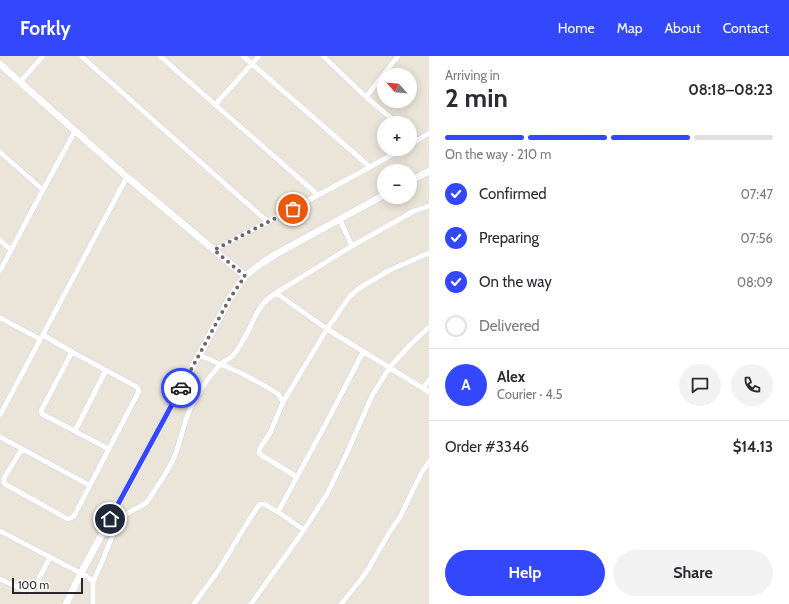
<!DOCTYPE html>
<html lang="en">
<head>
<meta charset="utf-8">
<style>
	:root { --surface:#fff; --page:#f2f2f3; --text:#2b2b33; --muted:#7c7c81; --line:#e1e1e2; --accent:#3347fd }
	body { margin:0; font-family:Cabin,sans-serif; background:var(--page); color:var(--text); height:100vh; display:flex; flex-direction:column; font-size:15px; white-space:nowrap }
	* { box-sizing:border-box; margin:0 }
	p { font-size:13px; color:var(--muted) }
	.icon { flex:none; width:22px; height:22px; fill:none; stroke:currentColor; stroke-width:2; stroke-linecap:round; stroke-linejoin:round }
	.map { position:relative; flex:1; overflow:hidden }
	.details { display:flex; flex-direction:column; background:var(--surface); width:360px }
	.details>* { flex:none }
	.needle { width:26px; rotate:297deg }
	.tools { position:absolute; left:377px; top:12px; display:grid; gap:8px }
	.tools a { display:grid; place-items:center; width:40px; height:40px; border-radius:50%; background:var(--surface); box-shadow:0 2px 10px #0003; font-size:20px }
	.scale { position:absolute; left:12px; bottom:10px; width:71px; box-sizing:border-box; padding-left:4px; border:2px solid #282828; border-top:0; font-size:11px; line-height:14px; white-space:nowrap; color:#282828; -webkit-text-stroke:3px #fff; paint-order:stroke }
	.pin { position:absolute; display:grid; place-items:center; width:34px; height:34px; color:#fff; margin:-17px; border:2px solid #fff; border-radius:50%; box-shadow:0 1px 4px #0007 }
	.courier { position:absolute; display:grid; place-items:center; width:40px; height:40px; margin:-20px; border:3px solid #3347fd; border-radius:50%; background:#fff; color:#222; box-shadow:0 1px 5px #0007 }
	.overview em { font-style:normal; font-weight:700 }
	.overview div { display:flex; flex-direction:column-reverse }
	.overview { display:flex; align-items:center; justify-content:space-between; height:68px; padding:0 16px }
	h1 { font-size:26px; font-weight:700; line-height:30px }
	.bar { display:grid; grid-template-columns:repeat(4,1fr); gap:6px 4px; align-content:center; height:48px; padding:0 16px }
	.bar i { height:5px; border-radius:3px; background:var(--line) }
	.bar .current { background:var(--accent) }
	.bar p { grid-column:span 4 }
	.line { display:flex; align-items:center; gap:10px; padding:0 16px; border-top:1px solid var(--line) }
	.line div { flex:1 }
	.round { display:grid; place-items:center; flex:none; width:42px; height:42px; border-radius:21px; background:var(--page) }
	ol { padding:0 16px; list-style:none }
	li { display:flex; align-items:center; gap:12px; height:44px }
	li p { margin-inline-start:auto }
	li .icon { padding:4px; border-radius:50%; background:var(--accent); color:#fff; stroke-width:4 }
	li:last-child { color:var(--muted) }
	li i { width:22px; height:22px; border:2px solid var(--line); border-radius:50% }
	.button { display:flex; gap:8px; margin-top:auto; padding:8px 16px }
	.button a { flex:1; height:46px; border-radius:24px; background:var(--accent); color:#fff; font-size:16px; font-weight:700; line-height:46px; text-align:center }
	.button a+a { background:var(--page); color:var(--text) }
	header { display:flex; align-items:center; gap:24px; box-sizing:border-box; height:56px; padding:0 20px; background:var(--accent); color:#fff }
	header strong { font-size:19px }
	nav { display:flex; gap:22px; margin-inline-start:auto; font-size:14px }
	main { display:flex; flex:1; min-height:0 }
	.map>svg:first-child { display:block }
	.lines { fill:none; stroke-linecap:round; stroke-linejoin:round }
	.street-casing { stroke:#ced0e2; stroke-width:6 }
	.secondary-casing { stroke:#ced0e2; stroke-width:8 }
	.street { stroke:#fff; stroke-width:5 }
	.secondary { stroke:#fff; stroke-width:7 }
	.done { stroke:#6c6a66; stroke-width:4; stroke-dasharray:0 7.2 }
	.route { stroke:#3347fd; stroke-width:5 }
</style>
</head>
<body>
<header>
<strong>Forkly</strong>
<nav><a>Home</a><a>Map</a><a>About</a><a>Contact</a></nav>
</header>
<main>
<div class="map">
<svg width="429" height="548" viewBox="0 0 429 548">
	<rect width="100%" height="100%" fill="#ebe5d9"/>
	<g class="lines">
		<defs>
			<path id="street" d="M81 0 268 166
				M160 0 318 139
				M243 0 370 111
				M323 0 366 41 397 67
				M20 26 43 0
				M366 41 398 0
				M215 49 259 0
				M410 78 417 84
				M410 89 429 77
				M0 96 43 134
				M340 164 352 190
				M0 184 11 194
				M214 194C277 161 341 128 402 93
				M0 215 43 134 75 75
				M276 237 352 190 414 155 429 150
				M0 262 40 283
				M43 279 72 296
				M423 332 429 324
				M283 346 327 273 350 240 361 231 390 214 429 197
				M0 359 127 121
				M75 375 106 314
				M0 381 89 429
				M22 393 4 422V427L5 428 66 462C70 463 71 462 74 460L139 335 137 331 72 296 41 355 42 358 109 393
				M297 421 331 358 363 296
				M304 474 327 438 346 399 372 340 389 312 410 289 429 271
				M0 475 88 521 93 526V548
				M0 523 28 536H31L34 532 50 501
				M93 526C97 517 102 507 105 498 111 484 115 470 126 459 132 453 140 452 147 446 156 432 167 417 174 402 179 390 181 379 185 367 188 356 193 346 199 337 205 327 213 316 221 308 224 305 228 304 231 301 236 297 239 291 242 286 254 268 255 250 276 237L327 273 429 336
				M194 548 218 515 249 464 259 449 264 448 278 456 297 421 261 399 259 397 260 392 270 377 283 346 278 338 267 331 241 317 199 299
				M251 548 304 474 278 456
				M341 548 358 527 367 515 389 477 400 461 413 434 422 416 429 406"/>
			<path id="secondary" d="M0 8 127 121 245 220
				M410 125 429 115
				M66 548 81 517 230 242 245 220 262 207 276 198 384 139"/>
		</defs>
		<use href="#street" class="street-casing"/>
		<use href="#secondary" class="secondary-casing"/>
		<use href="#street" class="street"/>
		<use href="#secondary" class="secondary"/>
	</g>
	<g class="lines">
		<path class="done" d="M181 332 230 242 245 220 214 194 293 153"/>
		<path class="route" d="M110 463 181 332"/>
	</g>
</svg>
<div class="tools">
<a><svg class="needle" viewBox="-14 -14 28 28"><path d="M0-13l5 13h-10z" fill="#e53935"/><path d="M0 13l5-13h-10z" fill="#7c7c81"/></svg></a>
<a>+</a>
<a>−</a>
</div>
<div class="scale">100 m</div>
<div class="pin" style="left:293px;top:153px;background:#ea580c"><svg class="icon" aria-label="bag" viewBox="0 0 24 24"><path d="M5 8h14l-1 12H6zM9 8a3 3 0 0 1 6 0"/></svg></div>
<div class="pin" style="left:110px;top:463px;background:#1f2937"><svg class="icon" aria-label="home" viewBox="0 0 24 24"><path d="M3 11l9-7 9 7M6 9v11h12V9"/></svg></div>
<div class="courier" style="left:181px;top:332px"><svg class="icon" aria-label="car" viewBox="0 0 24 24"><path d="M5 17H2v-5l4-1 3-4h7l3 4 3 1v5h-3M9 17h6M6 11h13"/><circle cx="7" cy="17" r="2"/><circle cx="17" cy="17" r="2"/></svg></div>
</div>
<section class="details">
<div class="overview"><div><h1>2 min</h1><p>Arriving in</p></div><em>08:18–08:23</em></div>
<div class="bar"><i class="current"></i><i class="current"></i><i class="current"></i><i></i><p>On the way · 210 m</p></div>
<ol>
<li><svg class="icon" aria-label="check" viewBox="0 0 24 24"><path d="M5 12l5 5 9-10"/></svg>Confirmed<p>07:47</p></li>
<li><svg class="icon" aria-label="check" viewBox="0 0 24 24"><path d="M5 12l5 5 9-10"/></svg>Preparing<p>07:56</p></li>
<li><svg class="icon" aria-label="check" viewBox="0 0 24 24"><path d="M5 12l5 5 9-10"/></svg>On the way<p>08:09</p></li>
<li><i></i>Delivered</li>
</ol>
<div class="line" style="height:72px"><b class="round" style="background:var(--accent);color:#fff">A</b><div><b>Alex</b><p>Courier · 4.5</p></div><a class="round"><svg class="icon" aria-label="chat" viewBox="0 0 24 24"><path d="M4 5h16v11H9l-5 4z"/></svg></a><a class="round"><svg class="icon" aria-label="phone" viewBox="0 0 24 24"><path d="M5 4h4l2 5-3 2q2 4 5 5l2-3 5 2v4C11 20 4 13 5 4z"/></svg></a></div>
<div class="line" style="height:52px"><div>Order #3346</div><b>$14.13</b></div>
<div class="button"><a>Help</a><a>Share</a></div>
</section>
</main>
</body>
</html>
